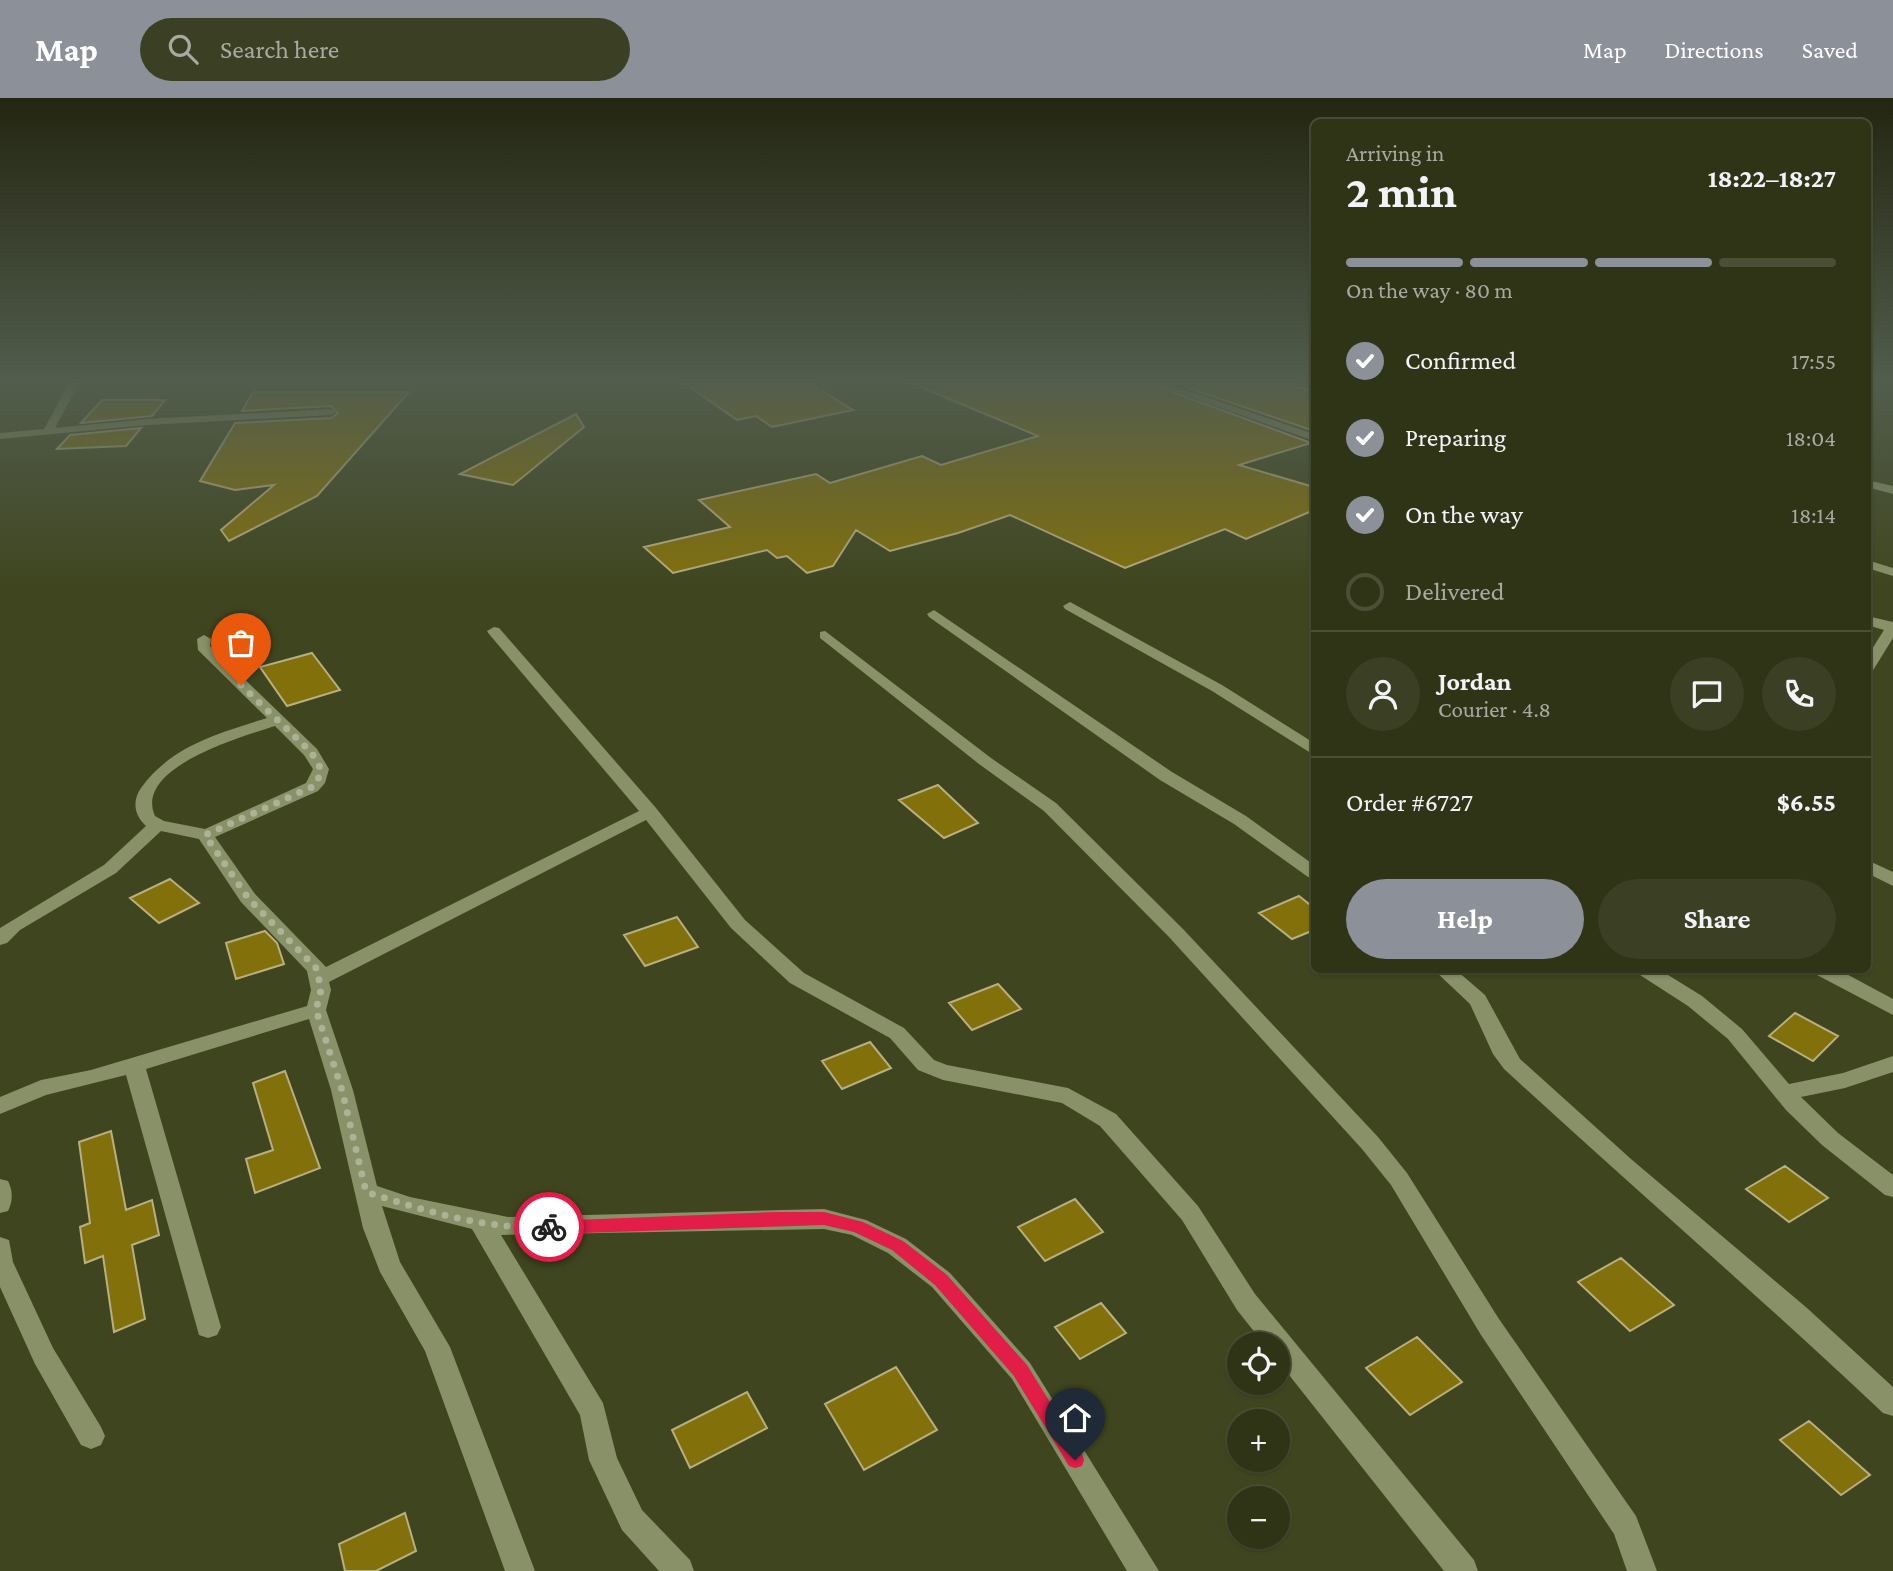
<!DOCTYPE html>
<html lang="en">
<head>
<meta charset="utf-8">
<style>
	:root { --surface:#2f3417; --page:#3b3f24; --text:#f1f3f6; --muted:#a7aaa1; --line:#4a4f36; --accent:#8c9099 }
	body { margin:0; font-family:"Crimson Pro",serif; background:var(--page); color:var(--text); height:100vh; display:flex; flex-direction:column; font-size:26px; white-space:nowrap }
	* { box-sizing:border-box; margin:0 }
	p { font-size:23px; color:var(--muted) }
	.icon { flex:none; width:38px; height:38px; fill:none; stroke:currentColor; stroke-width:2; stroke-linecap:round; stroke-linejoin:round }
	.map { position:relative; flex:1; overflow:hidden }
	.panel { position:absolute; left:1311px; top:21px; width:560px; height:854px; display:flex; flex-direction:column; background:var(--surface); border-radius:10px; box-shadow:0 2px 5px #0004,0 0 0 2px var(--line) }
	.panel>* { flex:none }
	.tools { position:absolute; left:1227px; top:1234px; display:grid; gap:14px }
	.tools a { display:grid; place-items:center; width:63px; height:63px; border-radius:50%; background:var(--surface); box-shadow:0 2px 5px #0004,0 0 0 2px var(--line); font-size:35px }
	.pin { position:absolute; display:grid; place-items:center; width:60px; height:60px; color:#fff; margin:-72px -30px; border-radius:50% 50% 50% 0; rotate:-45deg; box-shadow:0 0 7px #0007 }
	.pin .icon { rotate:45deg }
	.courier { position:absolute; display:grid; place-items:center; width:70px; height:70px; margin:-35px; border:5px solid #e11d48; border-radius:50%; background:#fff; color:#222; box-shadow:0 2px 9px #0007 }
	.overview em { font-style:normal; font-weight:700 }
	.overview div { display:flex; flex-direction:column-reverse }
	.overview { display:flex; align-items:center; justify-content:space-between; height:119px; padding:0 35px }
	h1 { font-size:46px; font-weight:700; line-height:52px }
	.bar { display:grid; grid-template-columns:repeat(4,1fr); gap:10px 7px; align-content:center; height:84px; padding:0 35px }
	.bar i { height:9px; border-radius:5px; background:var(--line) }
	.bar .active { background:var(--accent) }
	.bar p { grid-column:span 4 }
	.line { display:flex; align-items:center; gap:18px; padding:0 35px; border-top:2px solid var(--line) }
	.line div { flex:1 }
	.round { display:grid; place-items:center; flex:none; width:74px; height:74px; border-radius:37px; background:var(--page) }
	ol { padding:0 35px; list-style:none }
	li { display:flex; align-items:center; gap:21px; height:77px }
	li p { margin-inline-start:auto }
	li .icon { padding:7px; border-radius:50%; background:var(--accent); color:#fff; stroke-width:4 }
	li:last-child { color:var(--muted) }
	li i { width:38px; height:38px; border:4px solid var(--line); border-radius:50% }
	.cta { display:flex; gap:14px; margin-top:auto; padding:14px 35px }
	.cta a { flex:1; height:80px; border-radius:42px; background:var(--accent); color:#fff; font-size:28px; font-weight:700; line-height:80px; text-align:center }
	.cta a+a { background:var(--page); color:var(--text) }
	header { display:flex; align-items:center; gap:42px; box-sizing:border-box; height:98px; padding:0 35px; background:var(--accent); color:#fff }
	header strong { font-size:33px }
	nav { display:flex; gap:38px; margin-inline-start:auto; font-size:24px }
	.search { width:490px; height:63px; background:var(--page); display:flex; align-items:center; gap:18px; box-sizing:border-box; padding:0 24px; border-radius:38px; color:var(--muted); font-size:26px }
	.map>svg:first-child { display:block }
	.building { fill:#82700b; stroke:#b8af83; stroke-width:2 }
	.lines { fill:none; stroke-linecap:round; stroke-linejoin:round }
	.minor { fill:#889167; fill-rule:evenodd }
	.route { fill:#e11d48 }
	.done { stroke:#acb296; stroke-width:7; stroke-dasharray:0 12.6 }
</style>
</head>
<body>
<header>
<strong>Map</strong>
<div class="search"><svg class="icon" aria-label="search" viewBox="0 0 24 24"><circle cx="10" cy="10" r="6"/><path d="M15 15l6 6"/></svg>Search here</div>
<nav><a>Map</a><a>Directions</a><a>Saved</a></nav>
</header>
<div class="map">
<svg width="1893" height="1473" viewBox="0 0 1893 1473">
	<rect width="100%" height="100%" fill="#3f461f"/>
	<path class="building" d="M681 283H806L853 312 772 329 756 318 737 322Z
		M906 283H1143L1311 345 1239 367 1314 389V412L1246 441 1225 431 1125 470 1010 417 958 435 890 453 856 432 833 468 807 475 787 458 777 460 767 452 673 475 644 449 730 429 699 402 816 376 830 385 922 358 941 367 1038 338Z
		M1168 283H1282L1314 294V333Z
		M253 294H409L317 398 229 443 221 432 274 387 235 392 200 383 235 325 331 320 338 315 331 308 242 313Z
		M102 302H165L152 318 81 325Z
		M576 316 584 329 513 387 460 376Z
		M141 330 126 348 57 351 70 337Z
		M312 555 340 592 287 608 260 569Z
		M938 687 978 725 944 740 899 702Z
		M170 781 199 805 159 825 130 800Z
		M1299 798 1314 810V832L1292 841 1259 815Z
		M677 819 698 849 645 868 624 837Z
		M265 833 277 845 284 866 236 881 226 845Z
		M998 886 1021 911 972 932 949 905Z
		M1795 915 1838 938 1813 963 1769 938Z
		M870 944 891 970 842 991 822 963Z
		M285 973 320 1070 255 1095 246 1061 273 1052 253 985Z
		M111 1033 126 1112 152 1102 159 1137 132 1147 145 1221 114 1234 103 1158 85 1165 80 1129 90 1125 79 1044Z
		M1785 1068 1828 1100 1789 1124 1746 1091Z
		M1075 1101 1103 1134 1045 1163 1018 1129Z
		M1621 1160 1674 1207 1630 1233 1578 1184Z
		M1101 1205 1126 1235 1080 1261 1055 1229Z
		M1417 1239 1462 1284 1410 1317 1366 1270Z
		M896 1269 937 1332 864 1372 825 1306Z
		M747 1294 767 1330 690 1370 672 1332Z
		M1809 1323 1870 1377 1841 1397 1780 1342Z
		M405 1415 416 1453 376 1473H345L339 1446Z"/>
	<g class="lines">
		<path class="minor" d="M70 283H80L55 330 147 321 331 311 336 314 331 317 147 327 0 341V335L44 331Z
			M1146 283H1160L1314 336V343Z
			M1867 382 1893 388V396L1867 389Z
			M1867 462 1893 470V478L1867 470Z
			M1070 504 1222 587 1314 645V657L1212 593 1065 511 1063 508Z
			M934 512 1172 674 1246 718 1314 767V780L1308 779 1234 726 1160 682 929 519 927 516Z
			M1867 518 1893 524V540L1872 574 1867 575V559L1884 532 1867 527Z
			M494 529 499 530 656 710 745 822 804 875 904 930 934 962 947 967 1068 990 1116 1016 1198 1108 1255 1196 1474 1462 1478 1473H1444L1278 1263V1246H1264L1237 1212 1182 1122 1100 1028 1062 1005 943 982 918 972 890 940 790 885 731 830 646 722 329 884 331 892 326 912 353 992 377 1088 410 1099 508 1119 824 1111 866 1122 906 1141 950 1175 1030 1265 1159 1473H1127L1012 1281 932 1189 888 1155 852 1137 824 1131 501 1137 603 1305 617 1360 642 1412 690 1462 694 1473H659L622 1432 589 1362 580 1317 472 1131 382 1108 400 1164 450 1249 535 1473H505L425 1253 380 1174 363 1130 331 992 309 921 146 971 221 1229 217 1237 208 1240 199 1237 126 977 46 997 0 1016V999L41 982 91 972 307 908 311 892 307 873 241 804 199 741 161 733 116 775 20 832 7 845 0 847V830L104 767 146 728C134 717 132 703 141 690 172 647 220 635 267 620L198 552 197 541 204 537 211 541 210 548 317 651 329 671 325 685 318 693 215 739 255 796 326 869 639 713 489 536 487 533ZM275 628 304 657 313 671 306 685 205 731 164 723 155 718C133 669 244 638 275 628Z
			M825 533 991 660 1056 705 1183 831 1378 1039 1407 1075 1499 1221 1636 1418 1657 1473H1627L1614 1436 1481 1237 1391 1087 1362 1051 1169 839 1044 713 979 666 820 540V534Z
			M1867 762 1893 774V788L1867 775Z
			M1434 872H1456L1485 897 1520 961 1631 1061 1807 1210 1893 1289V1318L1883 1315C1759 1198 1630 1087 1504 971L1493 956 1470 906Z
			M1637 872H1660L1702 898 1742 931 1789 986 1843 975 1893 958V974L1845 990 1801 999 1838 1035 1893 1077V1099L1885 1097 1822 1047 1786 1012 1728 941 1688 908 1640 877Z
			M1814 872H1839L1893 901V917L1817 877Z
			M0 1081 8 1083C13 1093 13 1103 8 1113L0 1115Z
			M0 1139 9 1142 13 1164 53 1250 101 1329 105 1338 101 1347 91 1351 81 1347 35 1266 0 1189Z"/>
	</g>
	<linearGradient id="sky" x2="0" y2="1"><stop stop-color="#232611"/><stop offset="0.58" stop-color="#525d4d"/><stop offset="1" stop-color="#525d4d" stop-opacity="0"/></linearGradient>
	<rect width="1893" height="489" fill="url(#sky)"/>
	<path class="route" d="M777 1114H824L863 1124 903 1143 947 1177 1027 1267 1082 1356 1084 1362 1082 1368 1075 1370 1069 1368 1014 1278 935 1187 892 1152 854 1134 824 1127 549 1136 541 1129 549 1123Z"/>
	<g class="lines">
		<path class="done" d="M241 587 311 654 321 671 317 685 312 689 205 737 248 800 317 871 321 892 316 912 342 992 366 1094C425 1113 487 1132 549 1129"/>
	</g>
</svg>
<div class="tools">
<a><svg class="icon" aria-label="locate" viewBox="0 0 24 24"><circle cx="12" cy="12" r="6"/><path d="M12 2v4M12 18v4M2 12h4M18 12h4"/></svg></a>
<a>+</a>
<a>−</a>
</div>
<div class="pin" style="left:241px;top:587px;background:#ea580c"><svg class="icon" aria-label="bag" viewBox="0 0 24 24"><path d="M5 8h14l-1 12H6zM9 8a3 3 0 0 1 6 0"/></svg></div>
<div class="pin" style="left:1075px;top:1362px;background:#1f2937"><svg class="icon" aria-label="home" viewBox="0 0 24 24"><path d="M3 11l9-7 9 7M6 9v11h12V9"/></svg></div>
<div class="courier" style="left:549px;top:1129px"><svg class="icon" aria-label="bike" viewBox="0 0 24 24"><circle cx="6" cy="16" r="4"/><circle cx="18" cy="16" r="4"/><path d="M6 16l4-8h5l3 8M10 8l3 8H6M13 5h3"/></svg></div>
<section class="panel">
<div class="overview"><div><h1>2 min</h1><p>Arriving in</p></div><em>18:22–18:27</em></div>
<div class="bar"><i class="active"></i><i class="active"></i><i class="active"></i><i></i><p>On the way · 80 m</p></div>
<ol>
<li><svg class="icon" aria-label="check" viewBox="0 0 24 24"><path d="M5 12l5 5 9-10"/></svg>Confirmed<p>17:55</p></li>
<li><svg class="icon" aria-label="check" viewBox="0 0 24 24"><path d="M5 12l5 5 9-10"/></svg>Preparing<p>18:04</p></li>
<li><svg class="icon" aria-label="check" viewBox="0 0 24 24"><path d="M5 12l5 5 9-10"/></svg>On the way<p>18:14</p></li>
<li><i></i>Delivered</li>
</ol>
<div class="line" style="height:126px"><a class="round"><svg class="icon" aria-label="person" viewBox="0 0 24 24"><circle cx="12" cy="8" r="4"/><path d="M4 21q1-7 8-7t8 7"/></svg></a><div><b>Jordan</b><p>Courier · 4.8</p></div><a class="round"><svg class="icon" aria-label="chat" viewBox="0 0 24 24"><path d="M4 5h16v11H9l-5 4z"/></svg></a><a class="round"><svg class="icon" aria-label="phone" viewBox="0 0 24 24"><path d="M5 4h4l2 5-3 2q2 4 5 5l2-3 5 2v4C11 20 4 13 5 4z"/></svg></a></div>
<div class="line" style="height:91px"><div>Order #6727</div><b>$6.55</b></div>
<div class="cta"><a>Help</a><a>Share</a></div>
</section>
</div>
</body>
</html>
